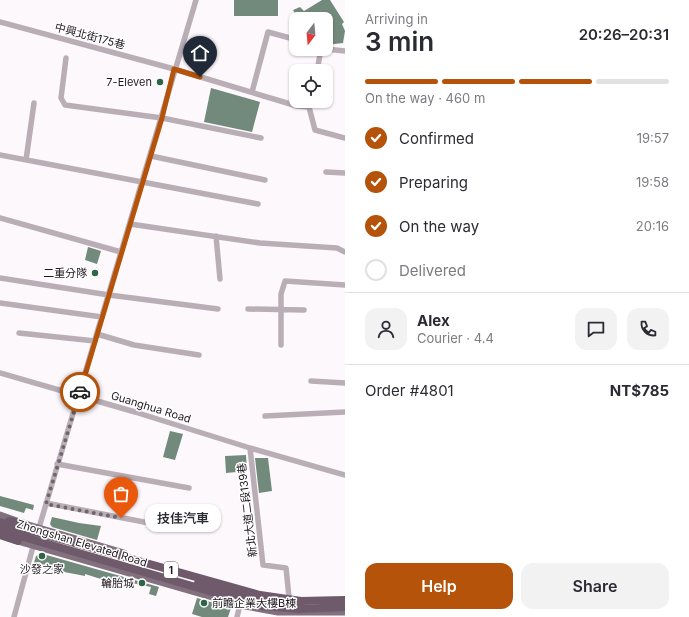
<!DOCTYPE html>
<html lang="en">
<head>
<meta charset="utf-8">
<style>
	:root { --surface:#fff; --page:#f2f2f3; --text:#2b2b33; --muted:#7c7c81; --line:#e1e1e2; --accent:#b45309 }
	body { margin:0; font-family:Inter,"Noto Sans TC",sans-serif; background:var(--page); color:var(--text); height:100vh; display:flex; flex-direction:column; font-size:15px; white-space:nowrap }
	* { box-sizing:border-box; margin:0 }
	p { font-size:13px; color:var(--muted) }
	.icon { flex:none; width:22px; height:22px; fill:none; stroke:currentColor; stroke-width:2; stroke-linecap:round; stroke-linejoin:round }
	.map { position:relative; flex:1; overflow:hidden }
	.side { display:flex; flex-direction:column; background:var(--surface); width:344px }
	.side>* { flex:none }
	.needle { width:26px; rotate:196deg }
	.fabs { position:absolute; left:289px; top:12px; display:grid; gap:8px }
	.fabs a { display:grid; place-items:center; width:44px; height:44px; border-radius:8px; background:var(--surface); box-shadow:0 1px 3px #0004; font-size:20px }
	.pin { position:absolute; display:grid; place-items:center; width:34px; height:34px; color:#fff; margin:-41px -17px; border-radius:50% 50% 50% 0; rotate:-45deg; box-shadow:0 0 4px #0007 }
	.pin .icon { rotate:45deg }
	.courier { position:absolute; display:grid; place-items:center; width:40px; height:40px; margin:-20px; border:3px solid #b45309; border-radius:50%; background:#fff; color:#222; box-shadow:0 1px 5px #0007 }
	.bubble { position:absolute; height:28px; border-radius:12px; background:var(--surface); box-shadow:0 1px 3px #0004; font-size:13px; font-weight:600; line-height:28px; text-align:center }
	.summary em { font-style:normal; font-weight:600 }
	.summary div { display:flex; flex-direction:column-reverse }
	.summary { display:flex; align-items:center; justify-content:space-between; height:68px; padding:0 20px }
	h1 { font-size:26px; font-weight:600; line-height:30px }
	.bar { display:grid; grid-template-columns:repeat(4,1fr); gap:6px 4px; align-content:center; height:48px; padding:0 20px }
	.bar i { height:5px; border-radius:3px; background:var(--line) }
	.bar .current { background:var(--accent) }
	.bar p { grid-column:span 4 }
	.line { display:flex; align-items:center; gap:10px; padding:0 20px; border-top:1px solid var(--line) }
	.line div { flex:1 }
	.round { display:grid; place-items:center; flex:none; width:42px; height:42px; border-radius:12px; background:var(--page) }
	ol { padding:0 20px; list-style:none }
	li { display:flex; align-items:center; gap:12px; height:44px }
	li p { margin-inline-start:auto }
	li .icon { padding:4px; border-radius:50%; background:var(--accent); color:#fff; stroke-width:4 }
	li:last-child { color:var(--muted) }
	li i { width:22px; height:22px; border:2px solid var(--line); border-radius:50% }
	.button { display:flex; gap:8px; margin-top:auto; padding:8px 20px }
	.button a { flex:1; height:46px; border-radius:12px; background:var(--accent); color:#fff; font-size:16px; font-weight:600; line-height:46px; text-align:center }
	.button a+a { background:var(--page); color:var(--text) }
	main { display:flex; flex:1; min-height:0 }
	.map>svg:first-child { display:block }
	.building { fill:#728a7c }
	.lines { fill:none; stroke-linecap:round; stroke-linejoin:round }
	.minor { stroke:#b9aeb6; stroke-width:5.5 }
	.major { stroke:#82707e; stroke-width:7 }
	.highway { stroke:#6e5a6a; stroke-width:8 }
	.highway-bridge { stroke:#6e5a6a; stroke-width:8 }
	.done { stroke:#6d666c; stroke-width:4; stroke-dasharray:0 7.2 }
	.route { stroke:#b45309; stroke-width:5 }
	.poi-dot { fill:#306449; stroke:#fff; stroke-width:1.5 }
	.labels { text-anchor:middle; stroke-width:3; stroke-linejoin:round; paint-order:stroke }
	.shield { fill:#fff; stroke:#635d62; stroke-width:1 }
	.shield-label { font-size:10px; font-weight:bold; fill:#20181e }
	.street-label { font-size:11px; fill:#20181e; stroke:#fff }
	.poi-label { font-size:11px; fill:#20181e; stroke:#fff; text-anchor:end }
</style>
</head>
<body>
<main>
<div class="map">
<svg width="345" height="617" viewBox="0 0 345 617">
	<rect width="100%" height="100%" fill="#fdf8fc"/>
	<path class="building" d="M234 0H278V16H234Z
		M322 0H330L344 22 342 24 345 31 343 43 326 45V19H298L293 10 300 7 304 11Z
		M211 88 260 102 252 132 204 122Z
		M88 247 101 251 97 264 85 260Z
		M170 431 183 434 175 460 163 457Z
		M246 455 247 471 226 473 225 456Z
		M255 458H268L272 491 259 493Z
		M0 496 34 505 33 510 26 508 24 513 0 506Z
		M52 517 79 523 101 526 97 540 52 527 50 524Z
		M43 554 159 587 156 596 149 594 151 587 122 581 121 587 104 583V580L85 574V576L33 566 36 556Z
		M197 598 231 608 228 617H202L192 614Z"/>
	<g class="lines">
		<path class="minor" d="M0 22 174 69 297 106 309 107 315 130 345 138
			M326 49 345 51
			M66 58 61 98 65 105 162 118 261 138
			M317 71 321 49
			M252 92 268 32 290 38 296 45
			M0 155 258 204
			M151 156 265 180
			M26 160 34 103
			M326 172 345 173
			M0 218 121 252
			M130 224 260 243 337 248 345 252
			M216 236 220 279
			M0 278 109 295 218 309
			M0 303 102 317
			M248 309 304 310
			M19 333 95 341
			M97 334 134 345 199 355
			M281 345V294L285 281 345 285
			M0 373 135 412 250 448 345 475
			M311 381 345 383
			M265 416 345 412
			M250 448 263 565 286 568 289 597
			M57 464 189 488
			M46 503 180 529
			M38 531 196 0
			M14 617 34 543
			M237 617 240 605"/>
		<path class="major" d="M0 515 25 524 124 553
			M14 540 240 605 278 612H345"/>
		<path class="highway" d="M9 521 25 524
			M0 535 18 541
			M198 583 264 601 297 603
			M262 606 299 609 345 607"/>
		<path class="highway-bridge" d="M0 522 260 595 301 601 345 600
			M0 530 257 605"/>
	</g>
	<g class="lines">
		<path class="done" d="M80 392 46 504 121 518"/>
		<path class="route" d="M80 392 162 118 174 69 200 77"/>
	</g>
	<g class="poi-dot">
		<circle cx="160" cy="82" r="4"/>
		<circle cx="95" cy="273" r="4"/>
		<circle cx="42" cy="556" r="4"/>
		<circle cx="142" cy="583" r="4"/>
		<circle cx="204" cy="603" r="4"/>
	</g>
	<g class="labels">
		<rect class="shield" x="164" y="562" width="14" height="16" rx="3"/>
		<g class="shield-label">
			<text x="171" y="574">1</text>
		</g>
		<g class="street-label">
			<text transform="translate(90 36) rotate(15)" y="4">中興北街175巷</text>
			<text transform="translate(151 407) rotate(17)" y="4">Guanghua Road</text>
			<text transform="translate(247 510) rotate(-97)" y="4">新北大道二段139巷</text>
			<text transform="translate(82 543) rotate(17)" y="4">Zhongshan Elevated Road</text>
		</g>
		<g class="poi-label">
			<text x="152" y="86">7-Eleven</text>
			<text x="87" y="277">二重分隊</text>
			<text x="42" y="573" text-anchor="middle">沙發之家</text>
			<text x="134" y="587">輪胎城</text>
			<text x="212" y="607" text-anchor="start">前瞻企業大樓B棟</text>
		</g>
	</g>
</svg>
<div class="fabs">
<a><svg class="needle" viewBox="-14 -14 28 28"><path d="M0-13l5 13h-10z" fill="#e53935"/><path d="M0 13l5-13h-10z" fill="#7c7c81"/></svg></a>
<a><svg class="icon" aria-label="locate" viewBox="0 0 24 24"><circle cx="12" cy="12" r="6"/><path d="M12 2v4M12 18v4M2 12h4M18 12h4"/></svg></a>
</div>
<div class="pin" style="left:121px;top:518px;background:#ea580c"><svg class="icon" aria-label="bag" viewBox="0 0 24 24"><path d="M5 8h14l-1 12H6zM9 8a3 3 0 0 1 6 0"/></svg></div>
<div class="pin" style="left:200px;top:77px;background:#1f2937"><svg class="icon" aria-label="home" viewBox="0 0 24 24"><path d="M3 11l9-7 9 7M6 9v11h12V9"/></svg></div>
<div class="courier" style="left:80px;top:392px"><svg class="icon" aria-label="car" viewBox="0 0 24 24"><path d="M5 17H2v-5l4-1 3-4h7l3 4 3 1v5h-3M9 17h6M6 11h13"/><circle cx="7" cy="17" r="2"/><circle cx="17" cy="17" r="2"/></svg></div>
<div class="bubble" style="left:145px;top:504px;width:76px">技佳汽車</div>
</div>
<section class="side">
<div class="summary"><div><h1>3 min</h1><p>Arriving in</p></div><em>20:26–20:31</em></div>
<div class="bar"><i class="current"></i><i class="current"></i><i class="current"></i><i></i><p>On the way · 460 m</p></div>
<ol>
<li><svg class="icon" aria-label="check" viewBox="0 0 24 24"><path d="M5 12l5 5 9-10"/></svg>Confirmed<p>19:57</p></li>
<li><svg class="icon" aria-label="check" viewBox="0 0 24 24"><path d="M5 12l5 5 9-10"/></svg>Preparing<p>19:58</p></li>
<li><svg class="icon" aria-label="check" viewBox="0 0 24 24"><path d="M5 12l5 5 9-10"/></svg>On the way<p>20:16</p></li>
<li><i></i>Delivered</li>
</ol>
<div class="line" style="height:72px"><a class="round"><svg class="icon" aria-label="person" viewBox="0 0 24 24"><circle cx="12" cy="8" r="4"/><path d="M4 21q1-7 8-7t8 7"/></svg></a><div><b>Alex</b><p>Courier · 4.4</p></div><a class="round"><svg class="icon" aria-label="chat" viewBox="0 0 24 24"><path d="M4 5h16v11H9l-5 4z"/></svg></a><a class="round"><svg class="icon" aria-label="phone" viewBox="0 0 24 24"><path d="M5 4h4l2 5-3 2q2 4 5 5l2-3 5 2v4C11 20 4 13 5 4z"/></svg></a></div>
<div class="line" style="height:52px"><div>Order #4801</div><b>NT$785</b></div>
<div class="button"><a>Help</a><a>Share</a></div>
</section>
</main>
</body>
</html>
